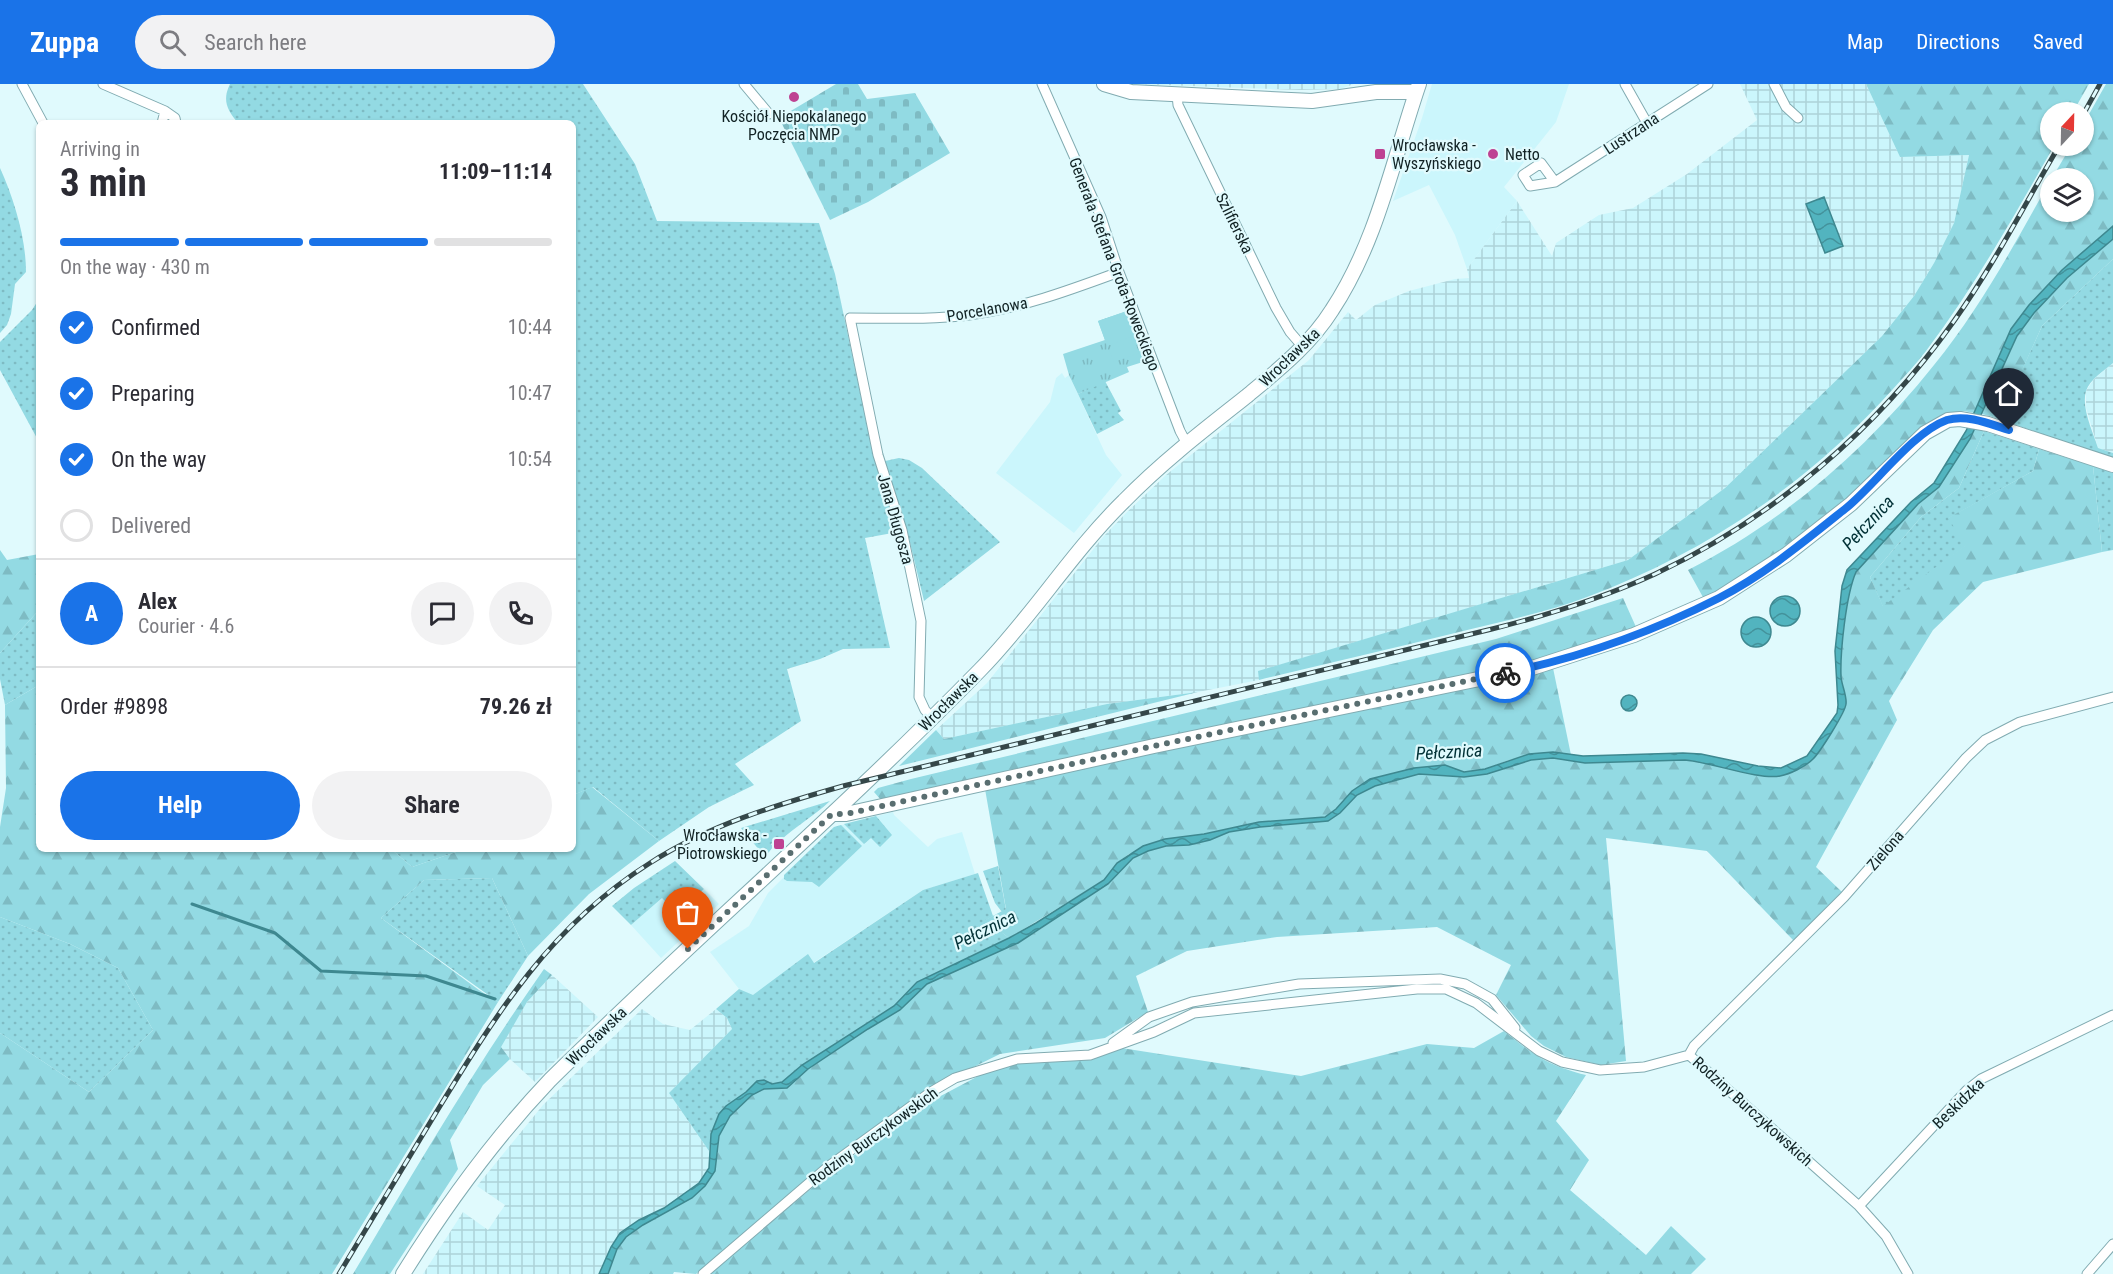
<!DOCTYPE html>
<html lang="en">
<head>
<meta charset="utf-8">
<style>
	:root { --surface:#fff; --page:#f2f2f3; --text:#2b2b33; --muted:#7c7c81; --line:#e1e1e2; --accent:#1a73e8 }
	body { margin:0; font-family:"Roboto Condensed",sans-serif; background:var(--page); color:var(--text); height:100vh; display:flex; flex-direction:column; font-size:22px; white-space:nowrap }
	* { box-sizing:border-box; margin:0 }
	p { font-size:20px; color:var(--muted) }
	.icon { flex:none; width:33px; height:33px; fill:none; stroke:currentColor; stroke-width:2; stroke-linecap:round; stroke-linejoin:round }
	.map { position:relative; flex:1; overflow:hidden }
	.sheet { position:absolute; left:36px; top:36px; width:540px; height:732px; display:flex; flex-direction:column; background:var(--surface); border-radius:9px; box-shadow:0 2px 4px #0004 }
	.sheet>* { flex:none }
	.needle { width:39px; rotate:22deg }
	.fabs { position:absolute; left:2040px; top:18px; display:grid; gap:12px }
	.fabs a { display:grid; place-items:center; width:54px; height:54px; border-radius:50%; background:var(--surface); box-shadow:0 2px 4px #0004; font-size:30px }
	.pin { position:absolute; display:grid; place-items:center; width:51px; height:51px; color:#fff; margin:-62px -26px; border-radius:50% 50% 50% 0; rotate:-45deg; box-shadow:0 0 6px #0007 }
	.pin .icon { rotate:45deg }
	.courier { position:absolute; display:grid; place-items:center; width:60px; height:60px; margin:-30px; border:4px solid #1a73e8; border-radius:50%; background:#fff; color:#222; box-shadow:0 2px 8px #0007 }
	.head em { font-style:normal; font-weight:700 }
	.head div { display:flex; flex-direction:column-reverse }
	.head { display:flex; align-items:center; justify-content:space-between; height:102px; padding:0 24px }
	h1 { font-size:39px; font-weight:700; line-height:45px }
	.bar { display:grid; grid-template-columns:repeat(4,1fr); gap:9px 6px; align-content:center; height:72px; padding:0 24px }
	.bar i { height:8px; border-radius:4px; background:var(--line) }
	.bar .active { background:var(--accent) }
	.bar p { grid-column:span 4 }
	.line { display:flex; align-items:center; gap:15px; padding:0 24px; border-top:2px solid var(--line) }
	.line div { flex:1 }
	.round { display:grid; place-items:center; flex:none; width:63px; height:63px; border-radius:32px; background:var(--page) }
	ol { padding:0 24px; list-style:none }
	li { display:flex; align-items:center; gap:18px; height:66px }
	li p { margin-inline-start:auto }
	li .icon { padding:6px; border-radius:50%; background:var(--accent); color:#fff; stroke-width:4 }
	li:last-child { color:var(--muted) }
	li i { width:33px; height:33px; border:3px solid var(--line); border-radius:50% }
	.primary-button { display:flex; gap:12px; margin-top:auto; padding:12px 24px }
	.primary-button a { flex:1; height:69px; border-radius:36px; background:var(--accent); color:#fff; font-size:24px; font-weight:700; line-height:69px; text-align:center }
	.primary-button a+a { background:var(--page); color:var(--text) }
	header { display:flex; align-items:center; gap:36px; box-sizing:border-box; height:84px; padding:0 30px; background:var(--accent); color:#fff }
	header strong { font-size:28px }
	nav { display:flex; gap:33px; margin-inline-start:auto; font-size:21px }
	.search { width:420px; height:54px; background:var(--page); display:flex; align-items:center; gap:15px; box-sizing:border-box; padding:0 21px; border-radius:33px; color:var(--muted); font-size:22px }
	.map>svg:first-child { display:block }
	.built { fill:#cbf6fc }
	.industrial { fill:url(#industrial-grid) }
	.grass { fill:url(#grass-dots) }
	.forest { fill:url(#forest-firs) }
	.cemetery { fill:url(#cemetery-stones) }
	.park { fill:url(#park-tufts) }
	.pitch { fill:#93dae3 }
	.water { fill:url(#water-waves); stroke:#3e8890; stroke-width:1.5 }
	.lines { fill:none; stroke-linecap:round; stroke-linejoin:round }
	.stream { stroke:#3e8890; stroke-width:3 }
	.street-casing { stroke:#81abb1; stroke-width:11 }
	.secondary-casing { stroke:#81abb1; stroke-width:16 }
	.street { stroke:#fff; stroke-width:9 }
	.secondary { stroke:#fff; stroke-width:14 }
	.rail-casing { stroke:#354749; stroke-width:5 }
	.rail { stroke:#e0fafd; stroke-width:3; stroke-dasharray:9; stroke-linecap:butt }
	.done { stroke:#596e70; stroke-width:6; stroke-dasharray:0 10.8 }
	.route { stroke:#1a73e8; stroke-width:8 }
	.poi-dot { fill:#be4292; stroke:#e0fafd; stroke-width:2 }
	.labels { text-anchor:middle; stroke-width:4.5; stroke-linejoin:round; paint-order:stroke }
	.poi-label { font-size:16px; fill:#112224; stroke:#e0fafd; text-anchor:start }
	.street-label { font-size:16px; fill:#112224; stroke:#e0fafd }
	.water-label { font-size:18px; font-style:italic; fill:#003035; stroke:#e0fafd }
</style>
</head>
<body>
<header>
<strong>Zuppa</strong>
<div class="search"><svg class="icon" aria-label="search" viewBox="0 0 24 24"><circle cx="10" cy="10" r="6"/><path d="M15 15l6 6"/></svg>Search here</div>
<nav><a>Map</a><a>Directions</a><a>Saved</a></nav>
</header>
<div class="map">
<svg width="2113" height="1190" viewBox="0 0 2113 1190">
	<defs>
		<pattern id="industrial-grid" width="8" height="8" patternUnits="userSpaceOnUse" patternTransform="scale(1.5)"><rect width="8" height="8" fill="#cbf6fc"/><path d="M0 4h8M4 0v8" fill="none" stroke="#add3d8"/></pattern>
		<pattern id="grass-dots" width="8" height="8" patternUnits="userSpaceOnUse" patternTransform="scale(1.5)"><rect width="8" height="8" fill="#93dae3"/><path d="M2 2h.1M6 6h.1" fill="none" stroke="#7ebbc3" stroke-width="1.8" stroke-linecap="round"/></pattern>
		<pattern id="forest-firs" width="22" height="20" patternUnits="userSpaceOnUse" patternTransform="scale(1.5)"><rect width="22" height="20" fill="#93dae3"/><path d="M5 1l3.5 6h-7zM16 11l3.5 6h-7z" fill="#7ebbc3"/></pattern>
		<pattern id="cemetery-stones" width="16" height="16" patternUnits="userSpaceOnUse" patternTransform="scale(1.5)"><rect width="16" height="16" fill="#93dae3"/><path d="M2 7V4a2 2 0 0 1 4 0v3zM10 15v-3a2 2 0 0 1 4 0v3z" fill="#7ebbc3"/></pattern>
		<pattern id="park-tufts" width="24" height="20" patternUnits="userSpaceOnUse" patternTransform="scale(1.5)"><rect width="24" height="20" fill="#93dae3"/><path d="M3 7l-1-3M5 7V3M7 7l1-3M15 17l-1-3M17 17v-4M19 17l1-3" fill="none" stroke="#7ebbc3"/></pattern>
		<pattern id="water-waves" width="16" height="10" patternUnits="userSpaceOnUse" patternTransform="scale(1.5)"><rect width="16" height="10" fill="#52b4bf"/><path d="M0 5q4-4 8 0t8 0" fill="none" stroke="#43929b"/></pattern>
	</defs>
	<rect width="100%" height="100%" fill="#e0fafd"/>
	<path class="built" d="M1432 0H1569L1556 38 1504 103 1517 117 1467 185 1455 151 1429 101 1393 117 1422 34Z
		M1062 289 1065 294 1069 291 1106 371 1122 391 1074 449 996 389 1050 318 1056 294Z
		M893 728 894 731 928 763 937 755 962 748 975 790 923 806 813 879 808 871 753 912 739 905 710 868 749 842 768 809 834 743Z
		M704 805 719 820 661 874 631 841 662 814 676 829Z"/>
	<path class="industrial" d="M1136 0H1354L1340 5 1300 6Z
		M1740 0H1866L1900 73 1969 71 1954 139 1934 179 1914 212 1882 252 1725 404 1628 476 1259 587V596L1198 608 1107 620 944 655 936 646 987 599 1103 453 1126 429 1166 391 1309 276 1348 228 1356 236 1375 221 1409 207 1455 195 1469 194 1467 185 1517 117 1552 172 1556 159 1599 131 1633 124 1687 90 1757 36Z
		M2113 279V369L2098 364 2086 324V307L2094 295Z
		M552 891 598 933 535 998 510 975 500 963 527 918Z
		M642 925 663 940 690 946 716 925 727 934 732 945 669 1009 709 1067V1084L699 1099 664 1124 639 1136 620 1149 611 1163 598 1190H423L463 1128 488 1146 505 1121 477 1102 543 1021Z"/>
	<path class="grass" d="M230 0H583L635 80 657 137 819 139 835 190 874 374 898 448 865 454 890 564 843 565 820 575 787 585 801 637 735 680 754 701 709 723 659 757 593 703 573 711V39H238C227 26 222 16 230 0Z
		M0 84C14 115 26 154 26 188L15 200 11 230 7 241 0 249Z
		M2113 175V279C2104 287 2090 295 2086 307 2081 324 2093 348 2098 364L2113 369V375L1993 333 2011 310 2042 242Z
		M39 215V358L0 286V258L32 226Z
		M1105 297 1121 327 1118 329 1124 336 1097 350 1078 310Z
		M1984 347 2039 365 2033 387 1949 434 1967 461 1883 523 1870 493 1921 433 1959 404Z
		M899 374 909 376 922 384 1000 458 924 517 907 446 885 377Z
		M2093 382 2113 389V466L2102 468Z
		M39 526V601L5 621 0 595V569Z
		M830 717C814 732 796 742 780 757L777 755 771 760 773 763 765 773 741 744Z
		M876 732 892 751 880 763 871 754 864 760 844 740Z
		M841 741 862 762 819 803 812 798 787 797 784 795V791L834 743Z
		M391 765H465L412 783Z
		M675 777 704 805 676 829 662 814 631 841 612 822 634 804Z
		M998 782 1006 826 1002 828 995 819 983 787Z
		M978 789 993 832 986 836 1009 854 917 898 894 922 802 981 782 998 772 1000 764 996 757 997 746 1008 726 1022 711 1050 709 1067 669 1009 732 945 727 934 716 925 739 905 753 911 808 870 814 879 923 806Z
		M492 794 528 872 498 918 381 834 424 796Z
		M0 833 70 860 118 884 153 946 89 1008 0 949Z"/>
	<path class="forest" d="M1866 0H2089L2073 28H2050V62H2054C2014 132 1975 202 1926 267 1916 280 1904 293 1893 305 1809 399 1705 469 1587 513 1545 529 1498 538 1455 549 1390 565 1324 580 1259 596L1258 587 1628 476 1725 404 1882 252 1914 212 1934 179 1954 139 1969 71 1900 73Z
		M2106 0H2113V142L2062 186 2029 221 1992 288 1974 329 1964 327 1946 330C1893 377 1841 427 1783 467 1757 485 1731 500 1704 515L1688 486C1785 437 1867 365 1934 281 1980 225 2015 159 2050 97V128H2084V94H2052L2071 62H2084V39Z
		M2113 155V175L2042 242 2011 311 1993 333 1982 330 2017 252 2034 229 2067 194Z
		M1975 345 1984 347 1959 404 1921 433 1870 493 1883 522 1966 461 1948 434 2033 387 2039 365 2093 382 2102 468 1983 498 1933 546 1889 617 1897 636 1816 783 1842 808 1794 857 1707 767 1606 754 1626 977 1601 981 1566 973 1544 962 1531 952 1496 911 1511 881 1437 843 1277 853 1187 867 1136 892 1148 928 1105 954 1000 970 927 1006 826 1078 696 1190 674 1188 673 1190H608L617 1165 626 1153 643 1141 692 1114 705 1102 718 1068 719 1052 730 1032 752 1011 764 1005 787 1004 808 985 868 945 900 926 927 900 1018 859 1042 844 1133 774 1148 767 1166 762 1189 761 1210 756 1229 748 1260 743 1328 737 1340 729 1357 711 1375 702 1419 690 1464 693 1487 690 1531 676 1553 674 1585 679 1685 676 1701 677 1759 691 1803 683C1815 667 1842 641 1845 622 1847 613 1842 603 1841 594 1839 570 1846 510 1856 488L1918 420 1939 403Z
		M0 466 7 476 39 470V526L0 569Z
		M1623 514 1636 543 1531 578 881 716 874 708 878 704 911 695 1496 555Z
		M1553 584 1571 671 1553 668 1509 676 1485 685 1464 688 1445 681 1352 707 1336 726 1325 733 1259 738 1186 754 1129 770 1117 779 1104 796 1009 854 985 836 1006 825 985 705Z
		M39 601V765H391L412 783 465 765H573V711L592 703 659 757 589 810 528 872 492 794 424 796 381 834 479 906 498 918 332 1190H0V949L89 1008 153 946 118 884 70 860 0 833V743L6 704 5 621Z
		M1198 608 899 682 936 646 944 655 1107 620Z
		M544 885 552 891 527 918 501 963 510 975 483 1001 450 1056 458 1085 390 1190H353C414 1087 475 983 544 885Z
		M1504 947C1535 972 1547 981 1586 991L1556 1037 1589 1076 1570 1106 1646 1171 1671 1142 1706 1175 1691 1190H710L833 1086 935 1015 1003 979 1115 963 1301 992 1427 960 1474 964Z"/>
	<path class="cemetery" d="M836 0H858L867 15 915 9 950 69 868 118 830 136 779 34Z"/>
	<path class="park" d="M1127 227 1146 277 1127 283 1129 288 1078 310 1069 291 1063 270 1105 256 1098 237Z"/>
	<path class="pitch" d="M1127 227 1136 251 1107 262 1098 237Z
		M1134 256 1139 269 1114 278 1109 266Z"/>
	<path class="water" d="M1824 113 1843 162 1825 169 1806 120Z
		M2113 142V155L2067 194 2034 229 2017 252 1970 355 1939 403 1918 420 1856 488C1846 511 1840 568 1841 593 1842 602 1847 612 1846 620 1845 629 1820 668 1813 675 1805 683 1790 690 1780 692 1758 696 1710 678 1685 676L1585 679 1553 674 1531 676 1487 690 1464 693 1419 690 1375 702 1357 711 1340 729 1328 737 1260 743 1229 748 1210 756 1189 761 1166 762 1148 767 1133 774 1108 800 1018 859 927 900 900 926 868 945 808 985 787 1004 764 1005 752 1011 730 1032 719 1052 715 1087 705 1102 692 1114 643 1141 626 1153 617 1165 608 1190H599L611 1163 620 1149 639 1136 664 1124 699 1099 709 1084 711 1050 719 1030 726 1022 746 1008 757 997 764 996 772 1000 782 998 802 981 894 922 917 898 1009 854 1036 839 1104 796 1117 779 1143 762 1165 755 1204 750 1259 738 1325 733 1336 725 1352 707 1370 695 1414 684 1445 681 1464 688 1485 685 1529 670 1553 668 1583 672 1683 669 1701 670 1758 682 1781 684 1807 672 1837 629 1838 621 1835 567 1842 502 1847 486 1911 418 1934 399 1966 347 2011 245 2029 221 2062 186Z
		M1770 527a15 15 0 1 1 30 0a15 15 0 1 1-30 0Z
		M1741 548a15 15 0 1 1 30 0a15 15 0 1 1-30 0Z
		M1621 619a8 8 0 1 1 16 0a8 8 0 1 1-16 0Z"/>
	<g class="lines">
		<path class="stream" d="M192 820 275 849 321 887 426 892 495 915"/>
		<defs>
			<path id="street" d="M22 0 43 39
				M103 0 165 27 162 39
				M744 0 769 30
				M1042 0 1101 133 1119 188 1180 347 1187 360
				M1625 0 1647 39
				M1774 0 1786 23 1798 34
				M1177 11 1178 21 1276 224 1290 248 1303 263
				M165 27 175 34 176 39
				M1555 98 1541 79 1523 91 1530 102 1555 98 1708 0
				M932 634 925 626 919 613 921 537 902 446 878 371 850 234C890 234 930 236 969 231 1022 224 1070 206 1119 188
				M1113 959 1149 933 1192 918 1299 900 1440 895 1465 900 1492 915 1515 944
				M1689 971 1694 962 1844 813 1966 674 1985 656 2020 638 2113 613
				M1689 971 1859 1122 1886 1152 1908 1190
				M1859 1122 1967 1006 1981 995 2113 931
				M703 1190 829 1082 931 1008 955 994 1017 975 1090 971 1154 948 1194 929 1417 905H1446L1476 919 1539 967 1562 978 1600 986 1644 983 1689 971
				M2087 1190 2113 1160"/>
			<path id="secondary" d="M1104 0 1131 8 1312 17 1376 8H1416
				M832 730H846L1154 662 1532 584 1634 551 1719 514 1786 471 1851 420 1925 349 1948 336 1960 335 1988 340 2113 381
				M403 1190C446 1121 494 1055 550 996 691 857 841 728 980 586 1032 533 1071 469 1124 417 1162 378 1205 345 1247 312 1278 286 1310 261 1332 226 1377 158 1393 76 1419 0"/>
		</defs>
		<use href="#street" class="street-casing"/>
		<use href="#secondary" class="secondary-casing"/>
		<use href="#street" class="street"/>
		<use href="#secondary" class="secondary"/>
		<defs>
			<path id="rail" d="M2084 29 2100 0
				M339 1190C371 1136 404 1082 437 1027 497 929 550 842 650 779 709 741 776 721 843 702L1492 545C1548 531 1603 514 1655 490 1774 434 1878 344 1954 237 1993 182 2025 120 2059 62"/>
		</defs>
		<use href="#rail" class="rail-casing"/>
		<use href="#rail" class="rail"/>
	</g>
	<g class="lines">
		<path class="done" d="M688 865 832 730H846L1154 662 1505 589"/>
		<path class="route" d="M1505 589C1578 574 1652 548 1719 514 1764 491 1805 457 1845 425 1874 402 1913 348 1947 336 1967 330 1990 340 2009 346"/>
	</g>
	<g class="poi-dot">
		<circle cx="794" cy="13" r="6"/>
		<rect x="1374" y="64" width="12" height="12" rx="3"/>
		<circle cx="1493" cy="70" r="6"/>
		<rect x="773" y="754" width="12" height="12" rx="3"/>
	</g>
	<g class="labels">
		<g class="poi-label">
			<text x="794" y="38" text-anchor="middle">Kościół Niepokalanego<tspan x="794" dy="18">Poczęcia NMP</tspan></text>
			<text x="1392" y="67">Wrocławska -<tspan x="1392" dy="18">Wyszyńskiego</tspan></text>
			<text x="1505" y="76">Netto</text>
			<text x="767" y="757" text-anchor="end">Wrocławska -<tspan x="767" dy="18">Piotrowskiego</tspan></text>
		</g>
		<g class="street-label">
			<text transform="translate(1631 49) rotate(-33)" y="6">Lustrzana</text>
			<text transform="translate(1235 139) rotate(64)" y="6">Szlifierska</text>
			<text transform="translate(1115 180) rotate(69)" y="6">Generała Stefana Grota-Roweckiego</text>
			<text transform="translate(987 225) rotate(-10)" y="6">Porcelanowa</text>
			<text transform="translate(1289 273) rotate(-44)" y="6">Wrocławska</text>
			<text transform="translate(896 435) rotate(74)" y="6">Jana Długosza</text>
			<text transform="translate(948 617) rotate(-45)" y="6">Wrocławska</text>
			<text transform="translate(1885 766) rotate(-49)" y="6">Zielona</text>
			<text transform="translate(596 952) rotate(-44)" y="6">Wrocławska</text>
			<text transform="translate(1958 1019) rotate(-44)" y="6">Beskidzka</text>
			<text transform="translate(1753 1027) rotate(42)" y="6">Rodziny Burczykowskich</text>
			<text transform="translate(873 1052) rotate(-36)" y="6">Rodziny Burczykowskich</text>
		</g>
		<g class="water-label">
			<text transform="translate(1868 439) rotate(-47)" y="6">Pełcznica</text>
			<text transform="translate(1449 668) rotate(-3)" y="6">Pełcznica</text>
			<text transform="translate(985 846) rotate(-26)" y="6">Pełcznica</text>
		</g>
	</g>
</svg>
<div class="fabs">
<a><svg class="needle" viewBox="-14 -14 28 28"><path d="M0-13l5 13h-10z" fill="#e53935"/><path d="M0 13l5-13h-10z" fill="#7c7c81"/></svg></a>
<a><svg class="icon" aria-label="layers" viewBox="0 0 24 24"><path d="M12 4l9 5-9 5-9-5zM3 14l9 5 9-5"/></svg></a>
</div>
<div class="pin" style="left:688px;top:865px;background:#ea580c"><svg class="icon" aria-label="bag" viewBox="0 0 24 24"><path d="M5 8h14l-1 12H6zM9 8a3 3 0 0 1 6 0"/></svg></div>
<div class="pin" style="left:2009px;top:346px;background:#1f2937"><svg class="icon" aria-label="home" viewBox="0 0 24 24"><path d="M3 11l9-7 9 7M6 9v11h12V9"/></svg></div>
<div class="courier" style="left:1505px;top:589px"><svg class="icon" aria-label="bike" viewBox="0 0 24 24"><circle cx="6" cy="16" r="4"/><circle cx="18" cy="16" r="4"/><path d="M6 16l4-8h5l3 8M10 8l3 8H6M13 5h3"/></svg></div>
<section class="sheet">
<div class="head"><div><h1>3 min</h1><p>Arriving in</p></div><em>11:09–11:14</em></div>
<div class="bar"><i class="active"></i><i class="active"></i><i class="active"></i><i></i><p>On the way · 430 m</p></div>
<ol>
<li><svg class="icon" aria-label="check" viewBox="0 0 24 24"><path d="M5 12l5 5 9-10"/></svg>Confirmed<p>10:44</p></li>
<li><svg class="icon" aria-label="check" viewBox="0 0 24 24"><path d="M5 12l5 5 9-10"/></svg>Preparing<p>10:47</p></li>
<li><svg class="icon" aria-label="check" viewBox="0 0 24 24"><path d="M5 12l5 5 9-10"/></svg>On the way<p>10:54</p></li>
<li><i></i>Delivered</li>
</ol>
<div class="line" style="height:108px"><b class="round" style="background:var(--accent);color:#fff">A</b><div><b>Alex</b><p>Courier · 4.6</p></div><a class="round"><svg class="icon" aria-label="chat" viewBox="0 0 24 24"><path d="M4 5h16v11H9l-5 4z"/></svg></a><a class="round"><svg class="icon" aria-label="phone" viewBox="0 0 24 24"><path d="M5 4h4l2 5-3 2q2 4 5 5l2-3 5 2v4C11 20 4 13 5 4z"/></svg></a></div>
<div class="line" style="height:78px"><div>Order #9898</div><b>79.26 zł</b></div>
<div class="primary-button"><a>Help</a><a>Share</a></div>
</section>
</div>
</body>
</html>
